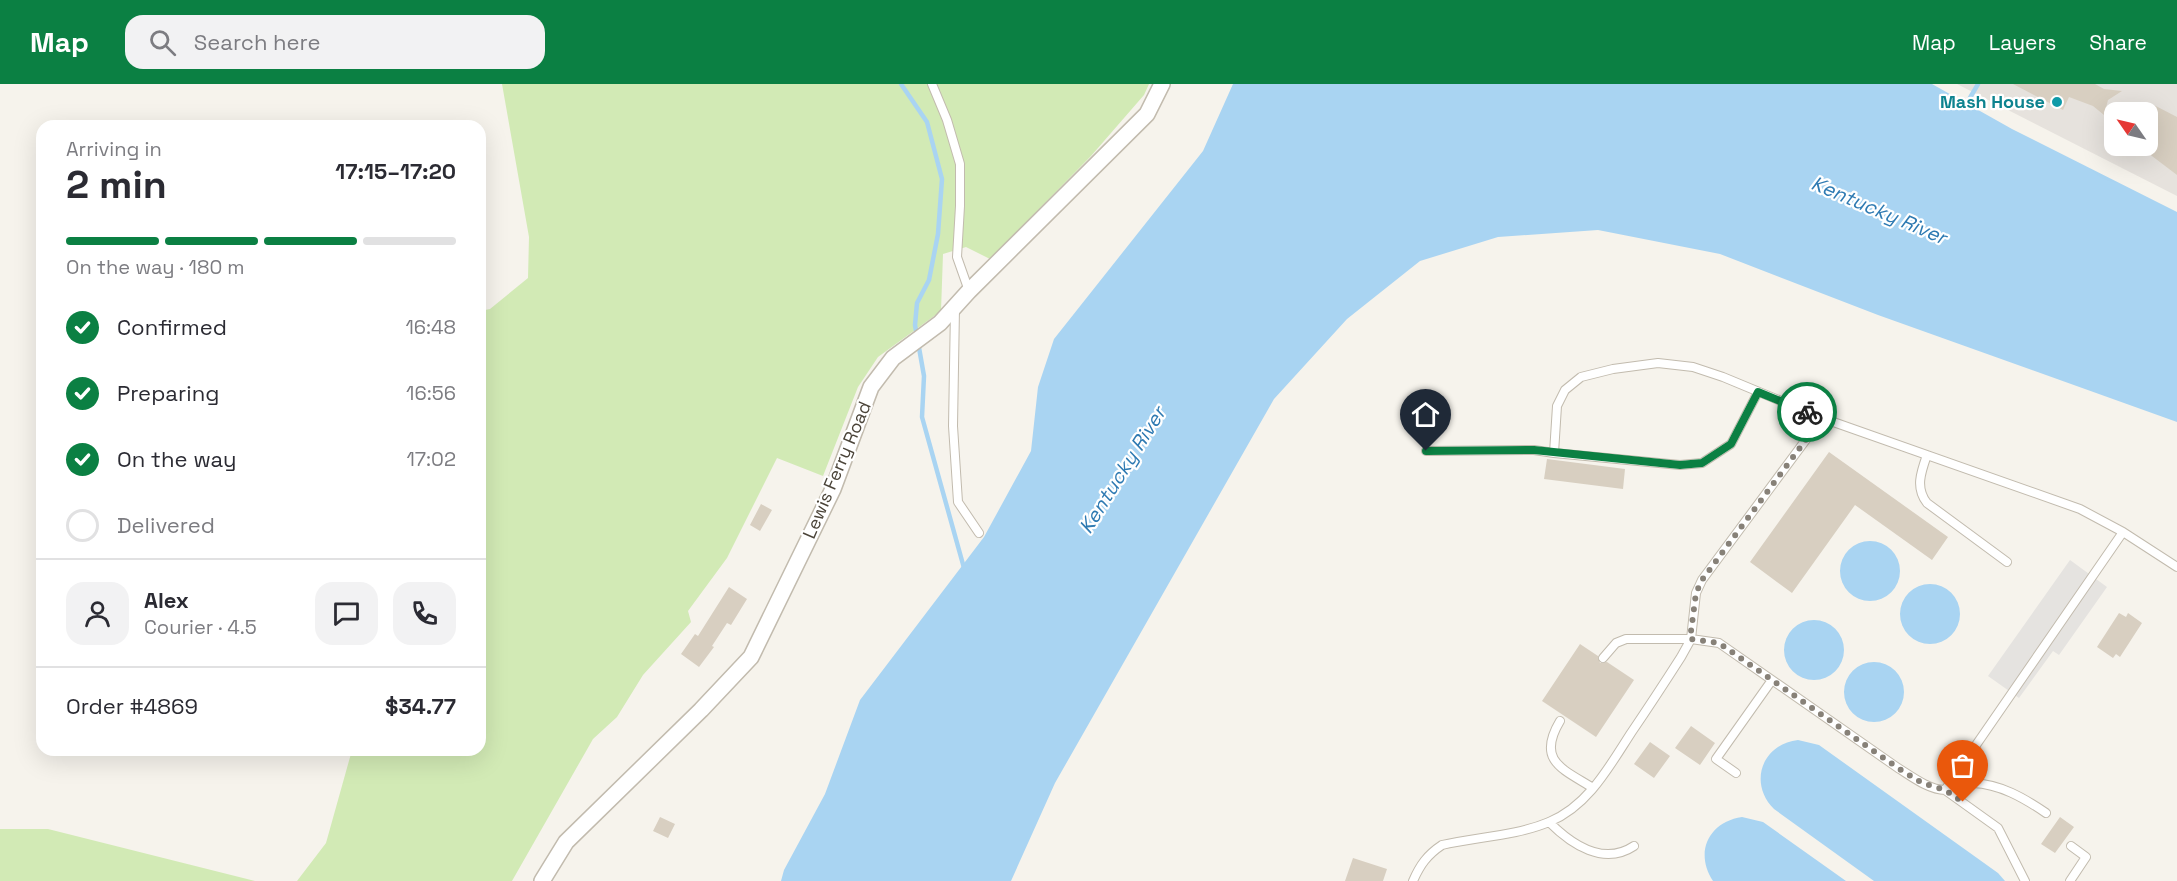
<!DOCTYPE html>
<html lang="en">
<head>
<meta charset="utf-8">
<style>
	:root { --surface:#fff; --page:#f2f2f3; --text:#2b2b33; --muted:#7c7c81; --line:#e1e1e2; --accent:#0b8043 }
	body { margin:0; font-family:"Space Grotesk",sans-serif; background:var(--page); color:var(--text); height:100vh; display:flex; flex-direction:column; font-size:22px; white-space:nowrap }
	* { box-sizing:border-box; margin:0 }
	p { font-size:20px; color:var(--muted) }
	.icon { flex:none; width:33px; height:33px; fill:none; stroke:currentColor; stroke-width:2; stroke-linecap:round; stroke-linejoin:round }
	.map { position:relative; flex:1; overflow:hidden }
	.details { position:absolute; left:36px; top:36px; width:450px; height:636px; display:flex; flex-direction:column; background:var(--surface); border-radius:18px; box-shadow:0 6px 24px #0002 }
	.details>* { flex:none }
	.needle { width:39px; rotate:304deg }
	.controls { position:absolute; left:2104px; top:18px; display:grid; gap:12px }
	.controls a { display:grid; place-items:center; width:54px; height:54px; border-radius:12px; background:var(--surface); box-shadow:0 6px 24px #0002; font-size:30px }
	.pin { position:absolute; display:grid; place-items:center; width:51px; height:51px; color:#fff; margin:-62px -26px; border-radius:50% 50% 50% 0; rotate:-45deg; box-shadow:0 0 6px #0007 }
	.pin .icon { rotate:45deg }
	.courier { position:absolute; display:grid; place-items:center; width:60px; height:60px; margin:-30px; border:4px solid #0b8043; border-radius:50%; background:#fff; color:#222; box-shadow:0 2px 8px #0007 }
	.headline em { font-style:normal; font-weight:700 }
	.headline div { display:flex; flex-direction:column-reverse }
	.headline { display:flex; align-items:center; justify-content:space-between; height:102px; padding:0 30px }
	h1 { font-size:39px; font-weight:700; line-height:45px }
	.bar { display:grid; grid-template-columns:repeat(4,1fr); gap:9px 6px; align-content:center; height:72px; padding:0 30px }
	.bar i { height:8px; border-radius:4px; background:var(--line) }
	.bar .selected { background:var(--accent) }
	.bar p { grid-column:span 4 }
	.line { display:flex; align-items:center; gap:15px; padding:0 30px; border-top:2px solid var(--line) }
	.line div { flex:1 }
	.round { display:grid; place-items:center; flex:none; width:63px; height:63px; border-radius:18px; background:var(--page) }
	ol { padding:0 30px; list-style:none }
	li { display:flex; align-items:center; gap:18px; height:66px }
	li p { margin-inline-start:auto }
	li .icon { padding:6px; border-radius:50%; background:var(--accent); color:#fff; stroke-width:4 }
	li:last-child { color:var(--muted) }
	li i { width:33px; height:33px; border:3px solid var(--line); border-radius:50% }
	header { display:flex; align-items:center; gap:36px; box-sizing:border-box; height:84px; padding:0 30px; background:var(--accent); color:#fff }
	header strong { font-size:28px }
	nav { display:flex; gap:33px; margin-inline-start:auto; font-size:21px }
	.search { width:420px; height:54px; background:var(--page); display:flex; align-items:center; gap:15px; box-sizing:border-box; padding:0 21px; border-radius:18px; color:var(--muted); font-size:22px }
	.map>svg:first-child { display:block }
	.industrial { fill:#e6e2dd; fill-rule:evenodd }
	.green { fill:#d2eab5 }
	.parking { fill:#e5e3e0 }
	.water { fill:#a9d4f2 }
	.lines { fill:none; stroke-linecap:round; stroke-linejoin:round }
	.stream { stroke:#a9d4f2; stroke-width:4.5 }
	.building { fill:#d8cfc1 }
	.lane-casing { stroke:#c2bbae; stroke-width:10 }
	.street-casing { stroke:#c2bbae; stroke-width:18 }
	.lane { stroke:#fff; stroke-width:8 }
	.street { stroke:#fff; stroke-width:15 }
	.done { stroke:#878178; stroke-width:6; stroke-dasharray:0 10.8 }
	.route { stroke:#0b8043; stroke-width:8 }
	.culture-dot { fill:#0f9aa8; stroke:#fff; stroke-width:2 }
	.labels { text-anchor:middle; stroke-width:4.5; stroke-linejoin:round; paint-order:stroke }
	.culture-label { font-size:18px; font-weight:bold; fill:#0d838f; stroke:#fff; text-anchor:end }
	.street-label { font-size:18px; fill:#4b4439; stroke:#fff }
	.water-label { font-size:20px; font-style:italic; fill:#2e7ab2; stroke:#fff }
</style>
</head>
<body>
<header>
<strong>Map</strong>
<div class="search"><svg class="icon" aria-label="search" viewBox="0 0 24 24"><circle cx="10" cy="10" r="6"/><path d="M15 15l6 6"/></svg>Search here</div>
<nav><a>Map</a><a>Layers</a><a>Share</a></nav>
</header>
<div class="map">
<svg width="2177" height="797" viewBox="0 0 2177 797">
	<rect width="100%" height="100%" fill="#f6f3ec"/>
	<path class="industrial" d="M1957 0H2177V112ZM2115 28H2148V62H2115Z"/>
	<path class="green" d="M502 0H1149L1144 11 1091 72 990 175 966 163 943 170 941 227 878 273 858 303 823 392 777 374 727 474 688 527 691 538 643 591 617 633 593 655 512 797H297L326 759 352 666H480V227L490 225 528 194 529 153Z
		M0 745H48L255 797H0Z"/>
	<path class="parking" d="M2070 476 2107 503 2059 571 2053 567 2019 614 1988 592Z"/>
	<path class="water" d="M1233 0H1932L2012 45 2177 128V338L1878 231 1720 170 1598 146 1498 153 1420 177 1347 235 1274 315 1055 699 1011 797H781L784 786 825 710 860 616 984 453 1031 367 1038 303 1054 255 1203 67Z
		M1840 487a30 30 0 1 1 60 0a30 30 0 1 1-60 0Z
		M1900 530a30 30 0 1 1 60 0a30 30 0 1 1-60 0Z
		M1784 566a30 30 0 1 1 60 0a30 30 0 1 1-60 0Z
		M1844 608a30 30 0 1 1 60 0a30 30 0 1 1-60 0Z
		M1798 656 1819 661 1998 789 2005 797H1874L1774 725C1748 699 1762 660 1798 656Z
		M1742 733 1763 738 1846 797H1713C1694 768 1709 738 1742 733Z"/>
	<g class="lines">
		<path class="stream" d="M901 0 927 38 942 95 938 150 929 196 917 219 915 241 924 292 922 333 964 484
			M1967 19 1978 0"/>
	</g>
	<path class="building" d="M2013 0H2095L2104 5 2122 7 2108 16 2104 31 2093 22 2069 13 2063 26Z
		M2148 18 2177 33V91L2148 69Z
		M1829 368 1948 453 1932 476 1855 421 1792 509 1750 478Z
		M1547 375 1625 385 1623 405 1544 395Z
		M761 420 772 426 760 447 750 441Z
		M729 503 747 515 731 541 727 539 712 562 714 563 699 583 681 570 695 550 698 552Z
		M2119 529 2126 533 2128 529 2142 539 2120 573 2116 570 2113 574 2097 563Z
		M1580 560 1598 572 1600 579 1607 578 1634 596 1596 653 1542 617Z
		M1691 642 1715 659 1700 681 1675 664Z
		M1650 658 1670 672 1654 694 1634 680Z
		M660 733 675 740 668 754 653 747Z
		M2060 733 2074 743 2055 769 2041 760Z
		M1353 774 1387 785 1383 797H1345Z"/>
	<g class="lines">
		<defs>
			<path id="lane" d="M932 0 947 36 960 80V122L957 173 969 207
				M955 224 953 342 958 418 979 449
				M1426 367 1534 366 1554 369 1557 322 1565 306 1581 293 1613 285 1658 279 1693 283 1723 293 1822 334
				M1554 369 1680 381 1702 379 1731 360 1758 308
				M1927 371C1921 388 1915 404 1927 419L2007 478
				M1603 574 1616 559 1626 555H1691L1719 559 1898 684C1911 692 1929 706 1945 706 1954 706 1963 698 1973 699 2000 700 2024 714 2046 729
				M1560 637C1536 677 1563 685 1593 704
				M1736 689 1716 675 1772 596
				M1549 738C1572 761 1604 782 1634 762
				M1413 797C1420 781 1427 771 1442 761 1476 753 1516 752 1549 738 1588 722 1609 683 1631 649 1648 624 1665 598 1681 573L1691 555 1696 509 1702 496 1822 334 2080 425 2123 448 2177 483
				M2025 797 1998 744 1945 706 2123 448
				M2070 797 2086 773 2071 762"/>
			<path id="street" d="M542 797 566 758 701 626 751 573 833 405 871 303 893 274 940 239 969 207 1147 30 1162 0"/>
		</defs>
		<use href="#lane" class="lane-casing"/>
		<use href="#street" class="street-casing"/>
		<use href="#lane" class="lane"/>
		<use href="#street" class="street"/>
	</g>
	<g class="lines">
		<path class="done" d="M1807 328 1822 334 1702 496 1696 509 1690 555 1719 559 1898 684 1922 699 1945 706 1963 718"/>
		<path class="route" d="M1426 367 1534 366 1680 381 1702 379 1731 360 1758 308 1807 328"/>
	</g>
	<circle class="culture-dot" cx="2057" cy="18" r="6"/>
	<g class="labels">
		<g class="culture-label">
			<text x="2045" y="24">Mash House</text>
		</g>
		<g class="street-label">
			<text transform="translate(837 386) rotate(-67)" y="6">Lewis Ferry Road</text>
		</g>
		<g class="water-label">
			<text transform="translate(1879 126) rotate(23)" y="7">Kentucky River</text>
			<text transform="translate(1122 386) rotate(-58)" y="7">Kentucky River</text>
		</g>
	</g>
</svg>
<div class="controls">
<a><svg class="needle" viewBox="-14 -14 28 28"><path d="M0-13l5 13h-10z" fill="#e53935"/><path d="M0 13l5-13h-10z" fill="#7c7c81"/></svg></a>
</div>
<div class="pin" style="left:1963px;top:718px;background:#ea580c"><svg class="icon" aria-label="bag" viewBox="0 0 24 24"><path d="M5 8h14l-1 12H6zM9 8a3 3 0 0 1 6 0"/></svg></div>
<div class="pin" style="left:1426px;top:367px;background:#1f2937"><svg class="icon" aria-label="home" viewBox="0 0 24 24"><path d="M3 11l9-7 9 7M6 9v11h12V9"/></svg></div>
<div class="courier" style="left:1807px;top:328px"><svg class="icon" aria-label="bike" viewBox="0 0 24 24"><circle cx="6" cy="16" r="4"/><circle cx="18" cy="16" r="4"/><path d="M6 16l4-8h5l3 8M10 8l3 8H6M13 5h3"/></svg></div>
<section class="details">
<div class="headline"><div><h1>2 min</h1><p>Arriving in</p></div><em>17:15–17:20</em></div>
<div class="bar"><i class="selected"></i><i class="selected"></i><i class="selected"></i><i></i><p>On the way · 180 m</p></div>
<ol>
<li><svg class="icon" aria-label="check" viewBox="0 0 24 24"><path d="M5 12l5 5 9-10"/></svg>Confirmed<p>16:48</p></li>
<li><svg class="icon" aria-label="check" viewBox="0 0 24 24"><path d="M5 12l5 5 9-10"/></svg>Preparing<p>16:56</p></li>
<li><svg class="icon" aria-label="check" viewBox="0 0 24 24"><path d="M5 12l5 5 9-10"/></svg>On the way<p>17:02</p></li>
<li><i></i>Delivered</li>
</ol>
<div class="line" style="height:108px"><a class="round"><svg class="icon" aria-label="person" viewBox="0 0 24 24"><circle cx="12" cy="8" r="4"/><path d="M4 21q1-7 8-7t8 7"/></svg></a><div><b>Alex</b><p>Courier · 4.5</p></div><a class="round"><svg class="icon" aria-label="chat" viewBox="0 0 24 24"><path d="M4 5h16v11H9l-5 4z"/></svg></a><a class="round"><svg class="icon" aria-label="phone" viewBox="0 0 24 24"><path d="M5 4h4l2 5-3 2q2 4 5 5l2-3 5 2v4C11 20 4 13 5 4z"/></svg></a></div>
<div class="line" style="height:78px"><div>Order #4869</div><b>$34.77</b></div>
</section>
</div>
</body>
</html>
